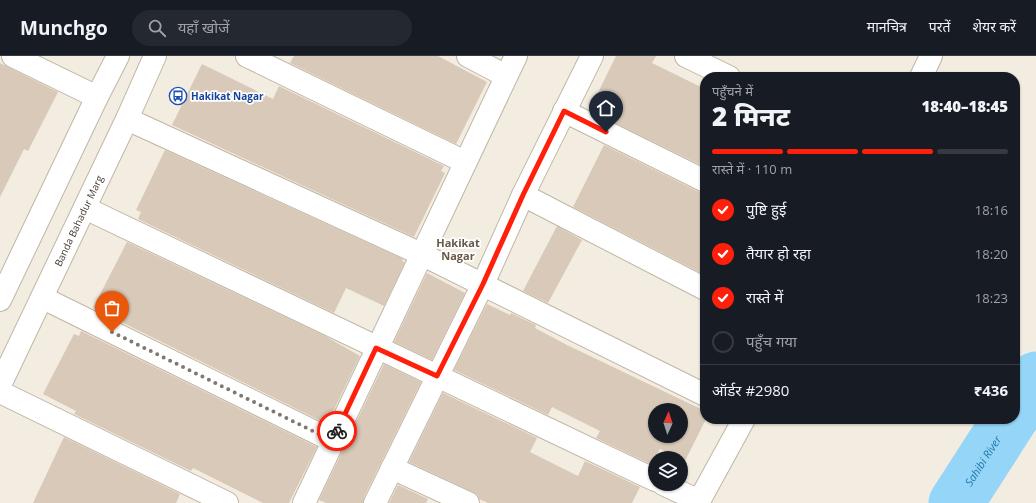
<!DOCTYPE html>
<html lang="hi">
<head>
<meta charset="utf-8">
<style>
	:root { --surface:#171b24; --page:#242831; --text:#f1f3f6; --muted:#9ea1a6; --line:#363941; --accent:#ff1f0b }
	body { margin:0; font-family:"Open Sans","Noto Sans Devanagari",sans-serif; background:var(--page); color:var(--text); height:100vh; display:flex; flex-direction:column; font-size:15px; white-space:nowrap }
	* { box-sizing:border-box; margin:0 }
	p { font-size:13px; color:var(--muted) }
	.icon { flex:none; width:22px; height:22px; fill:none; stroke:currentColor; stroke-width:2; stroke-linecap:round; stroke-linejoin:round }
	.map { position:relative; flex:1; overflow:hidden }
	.details { position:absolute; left:700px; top:16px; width:320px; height:352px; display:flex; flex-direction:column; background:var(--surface); border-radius:16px; box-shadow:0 1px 3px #0004 }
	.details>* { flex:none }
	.needle { width:26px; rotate:3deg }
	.tools { position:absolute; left:648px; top:347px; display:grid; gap:8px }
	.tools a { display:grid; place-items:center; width:40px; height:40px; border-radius:50%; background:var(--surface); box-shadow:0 1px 3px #0004; font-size:20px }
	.pin { position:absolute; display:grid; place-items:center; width:34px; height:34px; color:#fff; margin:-41px -17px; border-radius:50% 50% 50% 0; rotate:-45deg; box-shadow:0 0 4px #0007 }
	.pin .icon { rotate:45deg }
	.courier { position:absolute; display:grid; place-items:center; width:40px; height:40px; margin:-20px; border:3px solid #ff1f0b; border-radius:50%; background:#fff; color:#222; box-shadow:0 1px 5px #0007 }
	.head em { font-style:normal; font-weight:800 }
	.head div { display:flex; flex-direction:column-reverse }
	.head { display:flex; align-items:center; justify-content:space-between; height:68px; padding:0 12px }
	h1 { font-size:26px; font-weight:800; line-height:30px }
	.bar { display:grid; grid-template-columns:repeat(4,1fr); gap:6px 4px; align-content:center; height:48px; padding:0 12px }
	.bar i { height:5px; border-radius:3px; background:var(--line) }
	.bar .current { background:var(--accent) }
	.bar p { grid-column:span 4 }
	.line { display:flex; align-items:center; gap:10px; padding:0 12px; border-top:1px solid var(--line) }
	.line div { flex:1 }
	ol { padding:0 12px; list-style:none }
	li { display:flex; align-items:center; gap:12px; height:44px }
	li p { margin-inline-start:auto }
	li .icon { padding:4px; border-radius:50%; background:var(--accent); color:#fff; stroke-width:4 }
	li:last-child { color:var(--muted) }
	li i { width:22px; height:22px; border:2px solid var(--line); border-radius:50% }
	header { display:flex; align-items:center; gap:24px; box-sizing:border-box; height:56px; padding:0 20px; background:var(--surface); border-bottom:1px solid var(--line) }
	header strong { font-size:19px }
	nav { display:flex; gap:22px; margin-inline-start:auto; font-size:14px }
	.search { width:280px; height:36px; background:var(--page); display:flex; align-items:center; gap:10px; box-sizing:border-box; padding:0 14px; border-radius:22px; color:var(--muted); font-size:15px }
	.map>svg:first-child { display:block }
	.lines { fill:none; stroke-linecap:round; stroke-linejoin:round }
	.river { stroke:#95d6f8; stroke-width:55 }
	.building { fill:#d8c9b8; fill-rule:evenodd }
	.minor-casing { stroke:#c1b6a5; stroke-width:24 }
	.minor { stroke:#fff; stroke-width:22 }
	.done { stroke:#81796f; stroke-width:4; stroke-dasharray:0 7.2 }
	.route { stroke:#ff1f0b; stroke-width:5 }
	.labels { text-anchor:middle; stroke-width:3.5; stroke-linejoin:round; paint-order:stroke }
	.transit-label { font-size:10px; font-weight:bold; fill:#164399; stroke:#fff; text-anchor:start }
	.street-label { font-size:10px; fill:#443b31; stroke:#fff }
	.neighbourhood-label { font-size:11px; font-weight:bold; fill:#685847; stroke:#fff }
	.water-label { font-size:11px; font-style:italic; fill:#1e78a9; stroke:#fff }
</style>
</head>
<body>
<header>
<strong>Munchgo</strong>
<div class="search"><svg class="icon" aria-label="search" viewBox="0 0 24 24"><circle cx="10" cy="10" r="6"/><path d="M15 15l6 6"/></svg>यहाँ खोजें</div>
<nav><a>मानचित्र</a><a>परतें</a><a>शेयर करें</a></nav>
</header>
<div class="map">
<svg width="1036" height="447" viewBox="0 0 1036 447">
	<rect width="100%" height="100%" fill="#f3ece1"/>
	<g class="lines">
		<g class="river">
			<path d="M1015 356 1036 323"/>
			<path id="s1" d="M956 447 1010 363"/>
		</g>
	</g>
	<path class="building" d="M294 0H438L487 26 456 88 290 7Z
		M616 0H656L652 7 705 33V111L615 67 617 63 591 51Z
		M0 7 58 36 28 95 24 93 0 141Z
		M202 8 273 43 279 30 444 110 441 115 445 117 414 181 172 69Z
		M604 89 699 136 705 137V219L573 151Z
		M165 94 403 203 402 205 405 206 384 250 346 232 334 257 138 163 141 156 136 154Z
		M557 170 582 184 548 247 523 235Z
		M127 186 323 279 360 300 327 368 93 252Z
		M427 217 465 237 432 304 394 286Z
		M487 248 510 259 511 257 536 269 535 272 567 289 705 355V363H706L685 405 660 393 652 409 596 382 600 375 552 351 548 359 454 314ZM655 354H681V380H655Z
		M81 275 317 391 289 447H263L193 412 191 415 74 358 76 355 43 338 74 278 79 280Z
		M384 308 421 326 364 441 363 447H326L319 444Z
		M443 337 537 382 530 396 578 420 585 405 640 431 632 447H488L479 443 478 439 473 436 409 406Z
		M64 381 180 438 176 447H33Z
		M398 429 428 443 426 447H389Z"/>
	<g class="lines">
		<defs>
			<g id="minor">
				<path d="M13 0 97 41"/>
				<path d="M247 0 465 106"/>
				<path d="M468 0 506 20"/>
				<path d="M686 0 729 21"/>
				<path d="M921 21 931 0"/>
				<path d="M564 55 705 125"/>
				<path d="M127 63 421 198 705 339"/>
				<path d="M523 139 705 233"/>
				<path d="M85 152 655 424"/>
				<path d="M43 242 333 385"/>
				<path d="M0 244 97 41 118 0"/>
				<path id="s2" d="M0 329 127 63 155 0"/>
				<path d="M0 336 227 447"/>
				<path d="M392 412 468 447"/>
				<path d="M663 428 699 445"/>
				<path d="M304 447 516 0"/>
				<path d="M375 447 483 228 523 139 592 0"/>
				<path d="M698 447 744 363"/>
			</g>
		</defs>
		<use href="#minor" class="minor-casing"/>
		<use href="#minor" class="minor"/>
	</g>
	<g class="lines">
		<path class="done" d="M112 276 333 385 337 375"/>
		<path class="route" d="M337 375 376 292 437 320 483 228 523 139 564 55 606 76"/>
	</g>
	<defs>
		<symbol id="bus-ring" viewBox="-11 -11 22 22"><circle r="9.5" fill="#fff" stroke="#1a4fb4" stroke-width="1.5"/><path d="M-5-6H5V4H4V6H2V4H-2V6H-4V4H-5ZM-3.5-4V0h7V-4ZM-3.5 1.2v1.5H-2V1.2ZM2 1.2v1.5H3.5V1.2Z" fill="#1a4fb4"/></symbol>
	</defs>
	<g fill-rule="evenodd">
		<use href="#bus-ring" x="168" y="30" width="20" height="20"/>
	</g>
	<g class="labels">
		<g class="transit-label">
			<text x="191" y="44">Hakikat Nagar</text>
		</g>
		<g class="street-label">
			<text dy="4" stroke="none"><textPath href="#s2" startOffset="182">Banda Bahadur Marg</textPath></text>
		</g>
		<g class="neighbourhood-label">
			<text x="458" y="191">Hakikat<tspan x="458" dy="13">Nagar</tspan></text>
		</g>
		<g class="water-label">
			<text dy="4" stroke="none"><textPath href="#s1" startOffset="50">Sahibi River</textPath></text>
		</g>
	</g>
</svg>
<div class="tools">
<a><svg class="needle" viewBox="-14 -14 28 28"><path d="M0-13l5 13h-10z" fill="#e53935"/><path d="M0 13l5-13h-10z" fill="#9ea1a6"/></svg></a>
<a><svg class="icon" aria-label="layers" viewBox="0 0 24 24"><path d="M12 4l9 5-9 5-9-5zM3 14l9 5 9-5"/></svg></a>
</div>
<div class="pin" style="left:112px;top:276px;background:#ea580c"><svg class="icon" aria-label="bag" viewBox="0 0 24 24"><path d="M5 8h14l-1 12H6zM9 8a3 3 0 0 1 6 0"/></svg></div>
<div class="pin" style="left:606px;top:76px;background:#1f2937"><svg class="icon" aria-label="home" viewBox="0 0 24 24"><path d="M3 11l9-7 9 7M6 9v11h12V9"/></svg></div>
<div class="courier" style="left:337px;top:375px"><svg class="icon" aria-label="bike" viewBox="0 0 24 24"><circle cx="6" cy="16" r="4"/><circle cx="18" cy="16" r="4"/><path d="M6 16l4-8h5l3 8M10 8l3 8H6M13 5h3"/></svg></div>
<section class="details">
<div class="head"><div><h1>2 मिनट</h1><p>पहुँचने में</p></div><em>18:40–18:45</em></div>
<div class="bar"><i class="current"></i><i class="current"></i><i class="current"></i><i></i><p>रास्ते में · 110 m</p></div>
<ol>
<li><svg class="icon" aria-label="check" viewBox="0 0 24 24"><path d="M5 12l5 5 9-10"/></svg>पुष्टि हुई<p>18:16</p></li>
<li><svg class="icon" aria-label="check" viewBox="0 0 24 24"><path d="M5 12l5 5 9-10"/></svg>तैयार हो रहा<p>18:20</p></li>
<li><svg class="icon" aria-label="check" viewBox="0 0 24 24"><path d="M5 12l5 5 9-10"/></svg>रास्ते में<p>18:23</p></li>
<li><i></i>पहुँच गया</li>
</ol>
<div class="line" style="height:52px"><div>ऑर्डर #2980</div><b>₹436</b></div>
</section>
</div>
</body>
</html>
